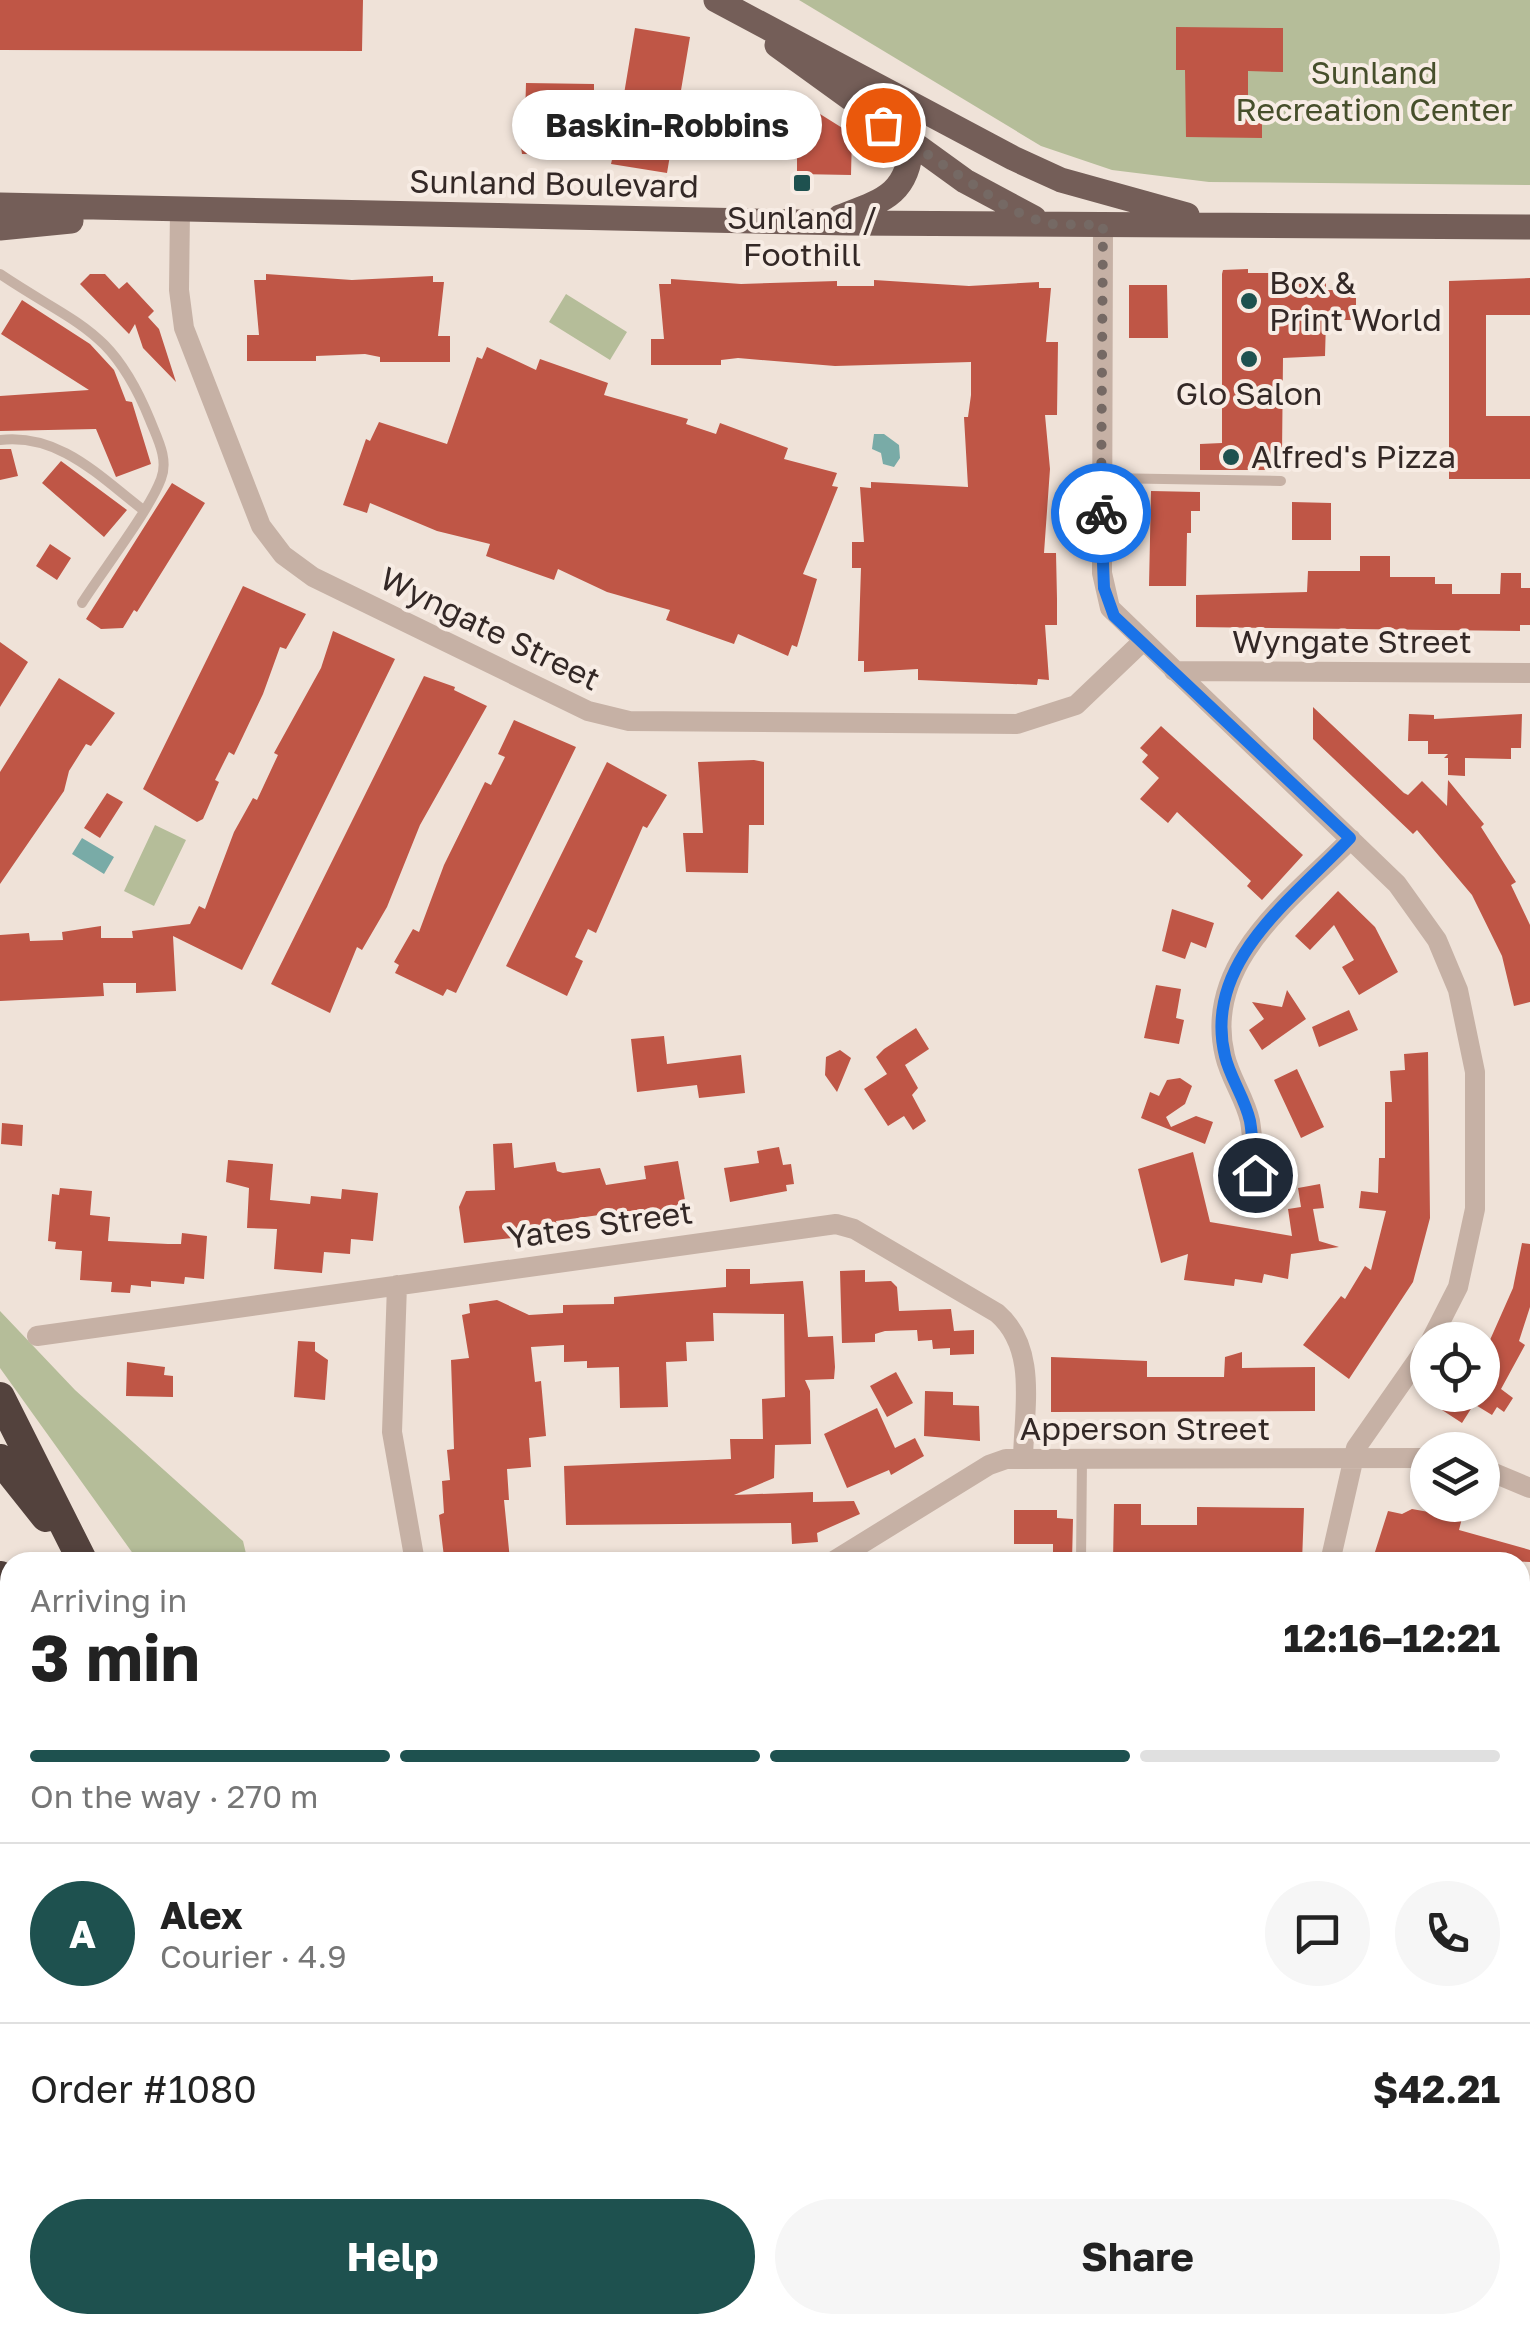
<!DOCTYPE html>
<html lang="en">
<head>
<meta charset="utf-8">
<style>
	:root { --surface:#fff; --page:#f6f6f6; --text:#222; --muted:#767676; --line:#e0e0e0; --accent:#1e514f }
	body { margin:0; font-family:"Golos Text",sans-serif; background:var(--page); color:var(--text); height:100vh; display:flex; flex-direction:column; font-size:38px; white-space:nowrap }
	* { box-sizing:border-box; margin:0 }
	p { font-size:32px; color:var(--muted) }
	.icon { flex:none; width:55px; height:55px; fill:none; stroke:currentColor; stroke-width:2; stroke-linecap:round; stroke-linejoin:round }
	.map { position:relative; flex:1; overflow:hidden }
	.panel { position:absolute; left:0px; top:1552px; width:1530px; height:782px; display:flex; flex-direction:column; background:var(--surface); border-radius:30px 30px 0 0; box-shadow:0 2px 8px #0004 }
	.panel>* { flex:none }
	.tools { position:absolute; left:1410px; top:1322px; display:grid; gap:20px }
	.tools a { display:grid; place-items:center; width:90px; height:90px; border-radius:50%; background:var(--surface); box-shadow:0 2px 8px #0004; font-size:50px }
	.pin { position:absolute; display:grid; place-items:center; width:85px; height:85px; color:#fff; margin:-42px; border:5px solid #fff; border-radius:50%; box-shadow:0 2px 10px #0007 }
	.courier { position:absolute; display:grid; place-items:center; width:100px; height:100px; margin:-50px; border:8px solid #1a73e8; border-radius:50%; background:#fff; color:#222; box-shadow:0 2px 12px #0007 }
	.bubble { position:absolute; height:70px; border-radius:35px; background:var(--surface); box-shadow:0 2px 8px #0004; font-size:32px; font-weight:700; line-height:70px; text-align:center }
	.head em { font-style:normal; font-weight:700 }
	.head div { display:flex; flex-direction:column-reverse }
	.head { display:flex; align-items:center; justify-content:space-between; height:170px; padding:0 30px }
	h1 { font-size:65px; font-weight:700; line-height:75px }
	.bar { display:grid; grid-template-columns:repeat(4,1fr); gap:15px 10px; align-content:center; height:120px; padding:0 30px }
	.bar i { height:12px; border-radius:8px; background:var(--line) }
	.bar .on { background:var(--accent) }
	.bar p { grid-column:span 4 }
	.line { display:flex; align-items:center; gap:25px; padding:0 30px; border-top:2px solid var(--line) }
	.line div { flex:1 }
	.round { display:grid; place-items:center; flex:none; width:105px; height:105px; border-radius:52px; background:var(--page) }
	.primary-button { display:flex; gap:20px; margin-top:auto; padding:20px 30px }
	.primary-button a { flex:1; height:115px; border-radius:60px; background:var(--accent); color:#fff; font-size:40px; font-weight:700; line-height:115px; text-align:center }
	.primary-button a+a { background:var(--page); color:var(--text) }
	.map>svg:first-child { display:block }
	.green { fill:#b5bd99 }
	.water { fill:#79aba7 }
	.building { fill:#bf5646 }
	.lines { fill:none; stroke-linecap:round; stroke-linejoin:round }
	.path { stroke:#b29b90; stroke-width:4; stroke-dasharray:5 5; stroke-linecap:butt }
	.service { stroke:#c6b1a5; stroke-width:10 }
	.minor { stroke:#c6b1a5; stroke-width:20 }
	.primary { stroke:#745e58; stroke-width:25 }
	.motorway { stroke:#53423d; stroke-width:30 }
	.done { stroke:#756964; stroke-width:10; stroke-dasharray:0 18 }
	.route { stroke:#1a73e8; stroke-width:12 }
	.poi-dot { fill:#1e514f; stroke:#f7ece4; stroke-width:4 }
	.labels { text-anchor:middle; stroke-width:8; stroke-linejoin:round; paint-order:stroke }
	.park-label { font-size:32px; fill:#464f2b; stroke:#f7ece4 }
	.street-label { font-size:32px; fill:#332826; stroke:#f7ece4 }
	.poi-label { font-size:32px; fill:#332826; stroke:#f7ece4 }
</style>
</head>
<body>
<div class="map">
<svg width="1530" height="2333" viewBox="0 0 1530 2333">
	<rect width="100%" height="100%" fill="#efe2d8"/>
	<path class="green" d="M799 0H1530V185L1209 182 1112 170 1041 146Z
		M566 294 627 332 610 360 549 322Z
		M155 825 186 840 154 906 124 891Z
		M0 1311 75 1390 243 1541 248 1562H139L0 1368Z
		M0 1656 10 1668V2325H517L521 2333H0Z
		M1520 2025 1530 2038V2333H731L726 2325H1520Z"/>
	<path class="water" d="M874 434H884L899 445 900 458 894 467 883 464 881 453 872 449Z
		M82 838 114 857 104 874 72 854Z"/>
	<path class="building" d="M0 0H363L362 51 0 50Z
		M1176 27 1283 28V72L1248 71V107H1262V138L1186 137 1185 70H1176Z
		M635 28 690 37 667 173 611 164 613 155 522 154 519 134 521 118H525L526 83 594 84V94H624Z
		M797 109H812L852 134 851 175 797 174Z
		M1248 269V273H1283V280L1326 281V290H1356V320H1326L1325 356 1283 358 1282 454 1268 456V470H1200V444L1222 443V274L1223 270Z
		M90 274H105L119 289 127 282 154 311 148 317 159 329 176 382 143 348 135 324 129 334 80 284Z
		M266 274 352 280 433 276V282H444L438 336H450V362H380V357L365 354 316 356V361H247V335H259L254 280H266Z
		M1530 278V315H1486V416H1530V479H1449V281Z
		M671 279 741 284 837 281V286H874V280L969 286 1039 282V288H1051L1046 342H1058L1057 415H1045L1050 469 1044 553H1056L1057 599V625H1045L1049 680 1038 679 1037 685 918 680V669L864 672V661H858L861 568H852V542H864L860 487 871 488V482L968 487 964 417H968L971 395V362L835 366 738 358 721 360V365H651V339H664L659 284H671Z
		M1129 285H1167L1168 338H1129Z
		M22 300 90 344 114 370 126 401 132 402 151 464 116 477 96 429 0 431V396L89 390 1 334Z
		M487 347 536 370 540 359 608 383 604 395 688 419 686 424 716 434 720 423 788 448 784 459 837 473 832 486 838 487 803 574 817 579 797 647 792 645 788 656 738 634 734 644 666 620 670 610 607 592 558 569 554 580 486 556 490 544 437 531 370 503 367 513 343 505 366 439 370 441 379 422 447 444 477 357 482 359Z
		M0 449H11L18 476 0 480Z
		M61 461 127 510 104 537 42 483Z
		M172 483 205 503 137 612 134 610 123 628 101 629 86 619Z
		M1151 491 1200 492V511H1191V533H1187L1186 586H1149Z
		M1292 502 1331 503V540H1292Z
		M50 544 71 558 57 580 36 566Z
		M1360 556H1390V577H1435V584H1452V594H1500L1501 573H1521V588H1530V625H1520V631L1196 627V595L1307 592 1308 571H1360Z
		M243 586 306 614 286 649 280 647 263 694 234 755 229 752 215 780 219 782 203 819 197 822 143 789Z
		M333 631 395 659 242 970 173 936 176 991 136 993V983H103L104 996 0 1001V935L29 933 30 941 63 940 62 932 101 926V938H133L132 931 190 924 199 906 205 909 234 832 253 798 257 800 278 755 274 753 321 668Z
		M0 642 28 662 0 707Z
		M424 676 455 687 454 690 487 706 420 825 387 907 362 950 357 947 330 1013 271 984Z
		M59 678 115 713 91 746 86 744 69 771 64 791 0 884V772Z
		M1313 707 1404 793 1408 795 1422 781 1447 806 1448 780 1484 824 1481 827 1516 882 1511 885 1530 925V1002L1514 1006 1502 956 1472 895 1417 830 1413 834 1313 739Z
		M1409 714 1434 715V719L1522 714 1521 748H1511V759L1465 758V776L1448 775V758H1444L1448 754H1428V741H1408Z
		M514 720 576 747 456 993 447 989 443 996 395 973 399 965 394 962 413 929 419 932 444 865 485 782 491 785 505 757 498 754Z
		M1161 726 1303 855 1262 900 1247 886 1251 881 1177 812 1168 823 1140 799 1159 778 1142 762 1148 755 1140 748Z
		M754 760 764 762V825H749L748 873 686 872 683 833H703L698 762Z
		M607 762 667 795 647 828 643 826 596 933 588 929 575 957 583 961 567 996 506 966Z
		M107 793 123 802 100 838 84 828Z
		M1338 891 1375 927 1398 972 1359 995 1342 967 1354 960 1334 925 1310 950 1295 936Z
		M1172 909 1214 923 1206 948 1191 942 1185 959 1162 951Z
		M1156 985 1181 989 1176 1018 1184 1020 1179 1044 1144 1038Z
		M1287 990 1306 1019 1262 1050 1249 1030 1264 1019 1252 1002 1282 1007Z
		M1349 1010 1358 1030 1319 1047 1312 1027Z
		M916 1028 929 1049 905 1065 918 1088 912 1095 926 1121 913 1130 904 1116 888 1126 864 1089 887 1074 876 1057 884 1049Z
		M664 1036 667 1064 741 1055 745 1093 699 1098 697 1085 637 1092 631 1039Z
		M840 1050 851 1058 837 1092 825 1075 826 1057Z
		M1428 1052 1430 1218 1413 1282 1349 1379 1303 1345 1341 1296 1345 1299 1365 1266 1371 1270 1386 1211 1359 1208 1361 1191 1378 1193 1379 1158H1385V1102H1392L1390 1071 1405 1070 1404 1054Z
		M1297 1069 1324 1127 1301 1138 1274 1080Z
		M1180 1078 1192 1086 1185 1104 1166 1117 1171 1127 1196 1116 1213 1122 1205 1144 1141 1118 1150 1092 1159 1096 1167 1080Z
		M2 1123 23 1125 22 1146 1 1144Z
		M512 1143 514 1168 555 1162 557 1171 563 1173 600 1168 606 1185 646 1179 644 1166 678 1161 686 1206 629 1217 628 1211 556 1221 557 1227 522 1233V1237L464 1243 459 1207 466 1191 495 1190 493 1144Z
		M779 1147 783 1165 791 1164 794 1184 786 1185 787 1191 730 1202 724 1168 759 1163 757 1151Z
		M1193 1152 1210 1222 1292 1236 1288 1209 1301 1207 1298 1188 1320 1184 1324 1208 1313 1209 1319 1241 1339 1247 1291 1254 1288 1279 1264 1274 1262 1283 1235 1279 1234 1286 1184 1280 1188 1254 1161 1263 1138 1169Z
		M228 1160 273 1164 270 1200 310 1204 311 1196 341 1199 342 1189 378 1193 373 1241 351 1239 350 1254 324 1252 322 1273 274 1269 277 1229 247 1228 249 1188 226 1182Z
		M60 1188 92 1191 90 1215 110 1217 108 1241 168 1244H181L182 1233 207 1236 204 1279 185 1277 184 1284 151 1281V1287L131 1285 130 1293 111 1292 112 1282 80 1280 82 1251 55 1249 56 1242 48 1241 52 1194 59 1195Z
		M1522 1243 1530 1244V1307L1519 1341 1525 1345 1501 1389 1513 1398 1504 1412 1497 1407 1492 1415 1474 1404 1462 1423 1442 1410 1451 1395H1482V1358L1513 1288Z
		M726 1269H750V1284L803 1281 808 1337 833 1336 835 1367 834 1379 805 1380 810 1391 811 1444 775 1445 774 1478 734 1495 813 1492V1502L854 1501 860 1514 817 1533 818 1542 792 1544 791 1523 566 1525 564 1466 731 1459 730 1439H763L762 1399 785 1397 784 1314 713 1313 714 1341 686 1342 687 1361 666 1362 668 1407 620 1408 619 1367 587 1368V1361L564 1362V1345L531 1347 535 1382 541 1381 546 1436 529 1438 531 1467 507 1469 509 1500H504L510 1560 453 1562V1557H444L439 1515 444 1513 442 1481 450 1480 447 1450 454 1449 451 1360 469 1358 462 1315 470 1313 469 1304 497 1300 529 1315 563 1313V1305L614 1304V1297L726 1287Z
		M865 1270V1282L891 1281 897 1287 899 1311 951 1309 954 1331 974 1330V1354L950 1355V1348L933 1349 932 1340 918 1341 917 1330 885 1331 875 1334V1342L842 1343 840 1271Z
		M298 1341 315 1342V1351L328 1360 325 1400 294 1397Z
		M1242 1352V1368L1315 1367V1411L1051 1412V1357L1147 1361V1377H1224L1225 1357Z
		M127 1362 165 1367 164 1375 173 1376V1397L126 1396Z
		M896 1372 913 1403 887 1417 870 1386Z
		M925 1391 953 1392V1405L979 1406 980 1441 924 1436Z
		M877 1408 895 1448 915 1438 924 1456 891 1475 889 1470 847 1488 824 1434Z
		M1114 1504H1141V1525H1197V1507L1304 1508 1302 1562 1187 1558V1562H1113Z
		M1412 1509 1462 1518 1459 1530 1530 1550V1562L1416 1558 1415 1562H1404L1374 1555 1388 1511 1402 1514Z
		M1014 1510H1057V1518L1073 1519 1072 1562H1053V1544H1014Z"/>
	<g class="lines">
		<path class="path" d="M1520 2059 1530 2068
			M1140 2325 1142 2333"/>
		<path class="service" d="M0 274C77 326 112 327 150 420 157 438 169 459 161 479 149 511 103 570 82 603
			M0 440C59 433 99 476 142 509
			M1102 478 1281 481
			M1081 1562 1082 1459"/>
		<path class="minor" d="M180 211 179 290 184 328 261 526 283 555 313 577 588 711 629 721 1017 724 1076 705 1141 643
			M1103 225 1102 573 1110 608 1397 884 1437 940 1458 990 1475 1072V1209L1458 1287 1431 1340
			M1174 671 1530 673
			M1255 1175C1253 1157 1253 1138 1250 1121 1245 1098 1230 1078 1225 1056 1202 962 1293 898 1351 839
			M397 1285 392 1432 415 1562
			M37 1336 836 1224 854 1229 997 1313C1038 1348 1024 1409 1023 1458
			M1482 1468 1530 1488
			M832 1562 989 1465 1006 1459 1428 1458
			M1330 1562 1356 1448 1428 1345"/>
		<path class="primary" d="M716 0 1013 158 1061 180 1187 215
			M777 45 965 181 1034 218
			M0 205 849 223 1530 227
			M840 217C882 201 909 194 911 144
			M0 228 71 221"/>
		<path class="motorway" d="M0 1397 83 1562
			M0 1459 46 1517
			M0 1576 10 1588
			M582 2325 587 2333
			M668 2325 673 2333"/>
	</g>
	<g class="lines">
		<path class="done" d="M883 125 1010 209 1047 224 1103 225 1101 513"/>
		<path class="route" d="M1101 513 1104 588 1114 616 1350 838C1293 899 1202 962 1225 1056 1230 1078 1245 1098 1250 1121 1253 1138 1253 1157 1255 1175"/>
	</g>
	<g class="poi-dot">
		<rect x="792" y="173" width="20" height="20" rx="5"/>
		<circle cx="1249" cy="301" r="10"/>
		<circle cx="1249" cy="359" r="10"/>
		<circle cx="1231" cy="457" r="10"/>
	</g>
	<g class="labels">
		<g class="park-label">
			<text x="1374" y="84">Sunland<tspan x="1374" dy="37">Recreation Center</tspan></text>
		</g>
		<g class="street-label">
			<text transform="translate(554 184) rotate(1)" y="11">Sunland Boulevard</text>
			<text transform="translate(490 629) rotate(26)" y="11">Wyngate Street</text>
			<text x="1352" y="653">Wyngate Street</text>
			<text transform="translate(600 1225) rotate(-8)" y="11">Yates Street</text>
			<text x="1145" y="1440">Apperson Street</text>
		</g>
		<g class="poi-label">
			<text x="802" y="229">Sunland /<tspan x="802" dy="37">Foothill</tspan></text>
			<text x="1269" y="294" text-anchor="start">Box &amp;<tspan x="1269" dy="37">Print World</tspan></text>
			<text x="1249" y="405">Glo Salon</text>
			<text x="1251" y="468" text-anchor="start">Alfred's Pizza</text>
		</g>
	</g>
</svg>
<div class="tools">
<a><svg class="icon" aria-label="locate" viewBox="0 0 24 24"><circle cx="12" cy="12" r="6"/><path d="M12 2v4M12 18v4M2 12h4M18 12h4"/></svg></a>
<a><svg class="icon" aria-label="layers" viewBox="0 0 24 24"><path d="M12 4l9 5-9 5-9-5zM3 14l9 5 9-5"/></svg></a>
</div>
<div class="pin" style="left:883px;top:125px;background:#ea580c"><svg class="icon" aria-label="bag" viewBox="0 0 24 24"><path d="M5 8h14l-1 12H6zM9 8a3 3 0 0 1 6 0"/></svg></div>
<div class="pin" style="left:1255px;top:1175px;background:#1f2937"><svg class="icon" aria-label="home" viewBox="0 0 24 24"><path d="M3 11l9-7 9 7M6 9v11h12V9"/></svg></div>
<div class="courier" style="left:1101px;top:513px"><svg class="icon" aria-label="bike" viewBox="0 0 24 24"><circle cx="6" cy="16" r="4"/><circle cx="18" cy="16" r="4"/><path d="M6 16l4-8h5l3 8M10 8l3 8H6M13 5h3"/></svg></div>
<div class="bubble" style="left:512px;top:90px;width:310px">Baskin-Robbins</div>
<section class="panel">
<div class="head"><div><h1>3 min</h1><p>Arriving in</p></div><em>12:16–12:21</em></div>
<div class="bar"><i class="on"></i><i class="on"></i><i class="on"></i><i></i><p>On the way · 270 m</p></div>
<div class="line" style="height:180px"><b class="round" style="background:var(--accent);color:#fff">A</b><div><b>Alex</b><p>Courier · 4.9</p></div><a class="round"><svg class="icon" aria-label="chat" viewBox="0 0 24 24"><path d="M4 5h16v11H9l-5 4z"/></svg></a><a class="round"><svg class="icon" aria-label="phone" viewBox="0 0 24 24"><path d="M5 4h4l2 5-3 2q2 4 5 5l2-3 5 2v4C11 20 4 13 5 4z"/></svg></a></div>
<div class="line" style="height:130px"><div>Order #1080</div><b>$42.21</b></div>
<div class="primary-button"><a>Help</a><a>Share</a></div>
</section>
</div>
</body>
</html>
